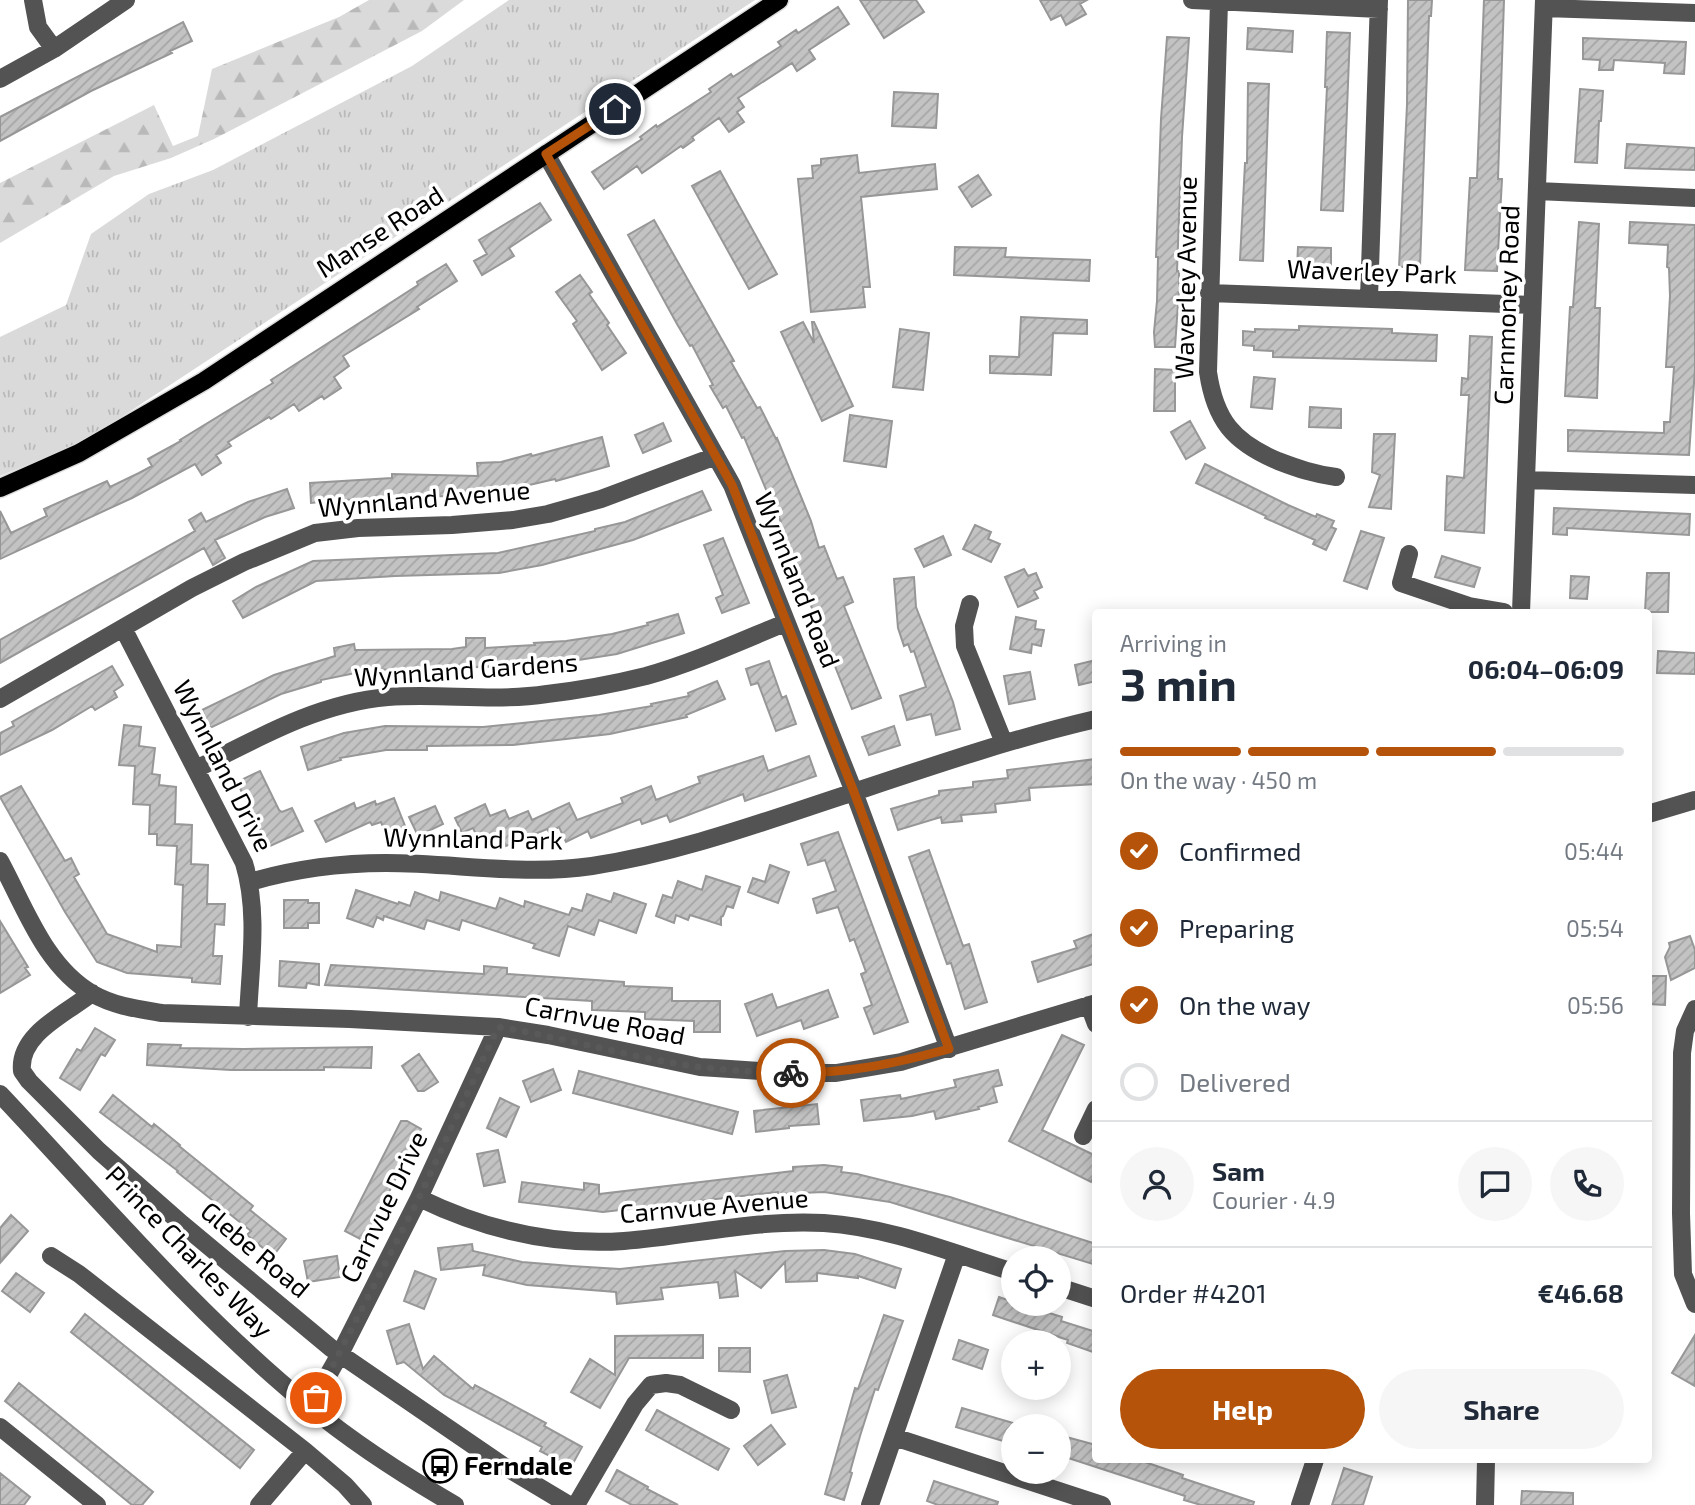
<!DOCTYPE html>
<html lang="en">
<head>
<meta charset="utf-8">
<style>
	:root { --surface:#fff; --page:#f6f6f7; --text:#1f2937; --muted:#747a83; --line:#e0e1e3; --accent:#b45309 }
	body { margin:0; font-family:"Exo 2",sans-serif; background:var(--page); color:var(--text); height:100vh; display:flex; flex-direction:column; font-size:26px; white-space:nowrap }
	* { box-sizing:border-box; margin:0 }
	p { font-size:23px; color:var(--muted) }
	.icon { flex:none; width:38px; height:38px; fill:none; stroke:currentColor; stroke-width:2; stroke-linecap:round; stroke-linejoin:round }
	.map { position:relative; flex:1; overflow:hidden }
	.side { position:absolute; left:1092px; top:609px; width:560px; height:854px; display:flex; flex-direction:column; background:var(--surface); border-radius:7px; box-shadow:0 4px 18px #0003 }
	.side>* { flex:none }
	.tools { position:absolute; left:1001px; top:1246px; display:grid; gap:14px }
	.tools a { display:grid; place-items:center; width:70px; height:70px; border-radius:50%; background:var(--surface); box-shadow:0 4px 18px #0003; font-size:35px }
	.pin { position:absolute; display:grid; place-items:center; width:60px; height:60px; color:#fff; margin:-30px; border:4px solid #fff; border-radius:50%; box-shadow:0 2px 7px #0007 }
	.courier { position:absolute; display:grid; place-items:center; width:70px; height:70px; margin:-35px; border:5px solid #b45309; border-radius:50%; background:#fff; color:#222; box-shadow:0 2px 9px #0007 }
	.head em { font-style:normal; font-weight:700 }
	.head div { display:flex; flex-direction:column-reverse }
	.head { display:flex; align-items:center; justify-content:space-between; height:119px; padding:0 28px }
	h1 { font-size:46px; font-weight:700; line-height:52px }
	.bar { display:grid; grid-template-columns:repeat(4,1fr); gap:10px 7px; align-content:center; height:84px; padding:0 28px }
	.bar i { height:9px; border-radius:5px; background:var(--line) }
	.bar .current { background:var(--accent) }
	.bar p { grid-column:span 4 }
	.line { display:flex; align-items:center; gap:18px; padding:0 28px; border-top:2px solid var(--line) }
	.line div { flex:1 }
	.round { display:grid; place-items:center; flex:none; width:74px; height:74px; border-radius:37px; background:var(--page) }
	ol { padding:0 28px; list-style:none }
	li { display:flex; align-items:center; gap:21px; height:77px }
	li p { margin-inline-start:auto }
	li .icon { padding:7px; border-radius:50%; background:var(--accent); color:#fff; stroke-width:4 }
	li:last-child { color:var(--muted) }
	li i { width:38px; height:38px; border:4px solid var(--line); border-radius:50% }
	.action { display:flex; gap:14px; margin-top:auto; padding:14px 28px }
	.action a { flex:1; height:80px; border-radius:42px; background:var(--accent); color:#fff; font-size:28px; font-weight:700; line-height:80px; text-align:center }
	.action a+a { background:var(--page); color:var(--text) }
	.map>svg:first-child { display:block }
	.grass { fill:url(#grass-tufts) }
	.forest { fill:url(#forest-firs) }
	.building { fill:url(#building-hatch); stroke:#979797; stroke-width:2 }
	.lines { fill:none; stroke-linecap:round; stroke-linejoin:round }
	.major-casing { stroke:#dbdbdb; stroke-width:21 }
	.minor { stroke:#535353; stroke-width:18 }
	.major { stroke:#000; stroke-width:18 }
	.done { stroke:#595959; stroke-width:7; stroke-dasharray:0 12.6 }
	.route { stroke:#b45309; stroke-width:9 }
	.labels { text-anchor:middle; stroke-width:7; stroke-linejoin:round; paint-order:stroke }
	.street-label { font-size:26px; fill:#000; stroke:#fff }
	.poi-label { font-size:26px; font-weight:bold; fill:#000; stroke:#fff; text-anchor:start }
</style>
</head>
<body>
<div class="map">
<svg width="1695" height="1505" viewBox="0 0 1695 1505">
	<defs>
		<pattern id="grass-tufts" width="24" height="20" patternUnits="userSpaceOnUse" patternTransform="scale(1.75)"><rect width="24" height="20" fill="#dadada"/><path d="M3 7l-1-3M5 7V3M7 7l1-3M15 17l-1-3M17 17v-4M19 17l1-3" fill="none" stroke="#b9b9b9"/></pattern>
		<pattern id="forest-firs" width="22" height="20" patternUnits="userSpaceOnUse" patternTransform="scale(1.75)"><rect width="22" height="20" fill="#dadada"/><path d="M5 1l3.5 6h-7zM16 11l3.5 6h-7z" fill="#b9b9b9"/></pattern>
		<pattern id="building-hatch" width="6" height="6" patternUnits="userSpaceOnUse" patternTransform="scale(1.75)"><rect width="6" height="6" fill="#c3c3c3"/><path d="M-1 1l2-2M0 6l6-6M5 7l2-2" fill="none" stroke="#a6a6a6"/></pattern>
	</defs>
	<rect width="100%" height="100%" fill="#fff"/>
	<path class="grass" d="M509 0H755L85 441 0 476V337L66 305 91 234 149 194 213 170 412 66Z"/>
	<path class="forest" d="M369 0H464L422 31 214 139 171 158 114 176 0 243V183L154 105 173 146 198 136 212 69 339 17Z"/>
	<path class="building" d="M860 0H916L924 12 884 38Z
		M1040 0H1087L1080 4 1086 14 1066 25 1061 15 1051 20Z
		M1408 0H1432L1431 16H1429L1420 267H1399L1407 105Z
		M1484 0H1504L1498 179H1502L1497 271 1465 270 1470 178H1477Z
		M838 7 849 24 809 50 815 59 797 71 792 63 738 98 744 107 737 112 744 122 729 132 719 118 692 137 694 140 683 148 681 146 642 173 637 166 604 189 592 172 642 139 640 137 656 125 657 127 711 92 709 89 731 74 733 77 781 46 778 42 796 30 798 33Z
		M183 22 192 41 170 51 172 53 91 91 0 141V117Z
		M1248 28 1293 31 1292 52 1247 49Z
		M1327 32 1350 33 1343 211 1321 210 1327 87H1325Z
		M1167 37 1189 38 1182 137 1177 271H1179V290L1175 347H1155L1154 332 1157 301 1158 257H1156L1161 119Z
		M1583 38 1686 42 1684 74 1664 73 1665 63 1614 60 1613 70H1599L1600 60 1583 59Z
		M1248 83 1269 84 1263 261 1240 260 1245 163H1247Z
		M1580 89 1603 91 1601 121H1599L1597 163 1575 162Z
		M894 92 938 94 936 128 892 126Z
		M1627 144 1695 148V170L1625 168Z
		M857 155 859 173 935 164 937 189 861 197 870 287H863L865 307 811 312 798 179 813 178 812 166 821 165V159Z
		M720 171 777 274 749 289 692 186Z
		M978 175 991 195 972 207 959 187Z
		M540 203 551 220 509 248 514 256 482 275 474 261 487 254 479 240Z
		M654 220 734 361 731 362 757 408 760 407 776 439 777 438 811 521 819 548 824 546 837 579 843 577 853 602 844 606 881 698 852 709 790 553 777 510 775 511 744 437 742 438 726 406 723 408 710 386 713 385 692 345 690 346 677 324 628 235Z
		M1579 222 1599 224 1595 308H1600L1597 398 1565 396 1570 307H1573Z
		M1630 222 1695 225V369L1689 455 1568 451V430L1664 433V422H1670L1674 367H1666L1670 296 1669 268 1667 267 1668 245 1629 243Z
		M955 247 1006 248 1005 257 1090 260 1089 281 954 275Z
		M1298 247 1331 248V269L1297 268Z
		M446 264 457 281 417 307 419 309 343 356 349 366 334 377 341 388 324 399 322 396 299 411 294 404 271 419 269 417 228 442 231 446 216 455 221 463 202 475 195 464 132 498 0 559V511L11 533 47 516 44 509 107 481 110 487 139 473 152 466 148 459 181 441 180 440 273 383 271 380 418 285 417 282Z
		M580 275 592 292 589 294 609 323 607 325 626 353 602 370 573 324 577 321 556 292Z
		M1021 317 1087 320V334L1053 333 1051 375 990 373V356L1019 357Z
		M803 322 814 343 812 322H814L853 406 822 421 781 332Z
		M1299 326 1392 329V333L1437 335 1436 361 1273 357V351L1254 350V346L1243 345V331L1255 332V329L1299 330Z
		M900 329 929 333 923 390 893 387Z
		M1470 336 1492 337 1484 533 1445 530 1447 476 1464 478 1469 395H1461L1462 378 1468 379Z
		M1155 369 1175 370V411H1154Z
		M1254 377 1275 379 1272 409 1251 407Z
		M1310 407 1341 409V428L1309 427Z
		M850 415 892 421 886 467 844 461Z
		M1190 421 1205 448 1186 459 1171 432Z
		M663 423 671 441 643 453 635 435Z
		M1374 434H1395L1391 509 1369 507 1380 475 1372 472Z
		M602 437 609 466 556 481 555 479 504 491 462 494V496L379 497 311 503 310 483 392 478V474L478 476 477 463 501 462 531 454 532 456Z
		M1205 464 1288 505 1316 517 1317 514 1334 521 1331 527 1336 529 1326 550 1313 544 1315 540 1265 518 1266 516 1196 483Z
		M287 489 294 508 265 517 215 540 225 558 213 565 204 548 0 663V640L195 531 189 520 201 513 206 522 248 502Z
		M702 491 711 510 633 540 542 565 499 573 395 576 316 581 243 618 233 601 256 587 313 561 498 553 595 531V529L625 522Z
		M1554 508 1690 514 1689 535 1567 528V535L1553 534Z
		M975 525 991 532 988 539 1000 544 991 562 963 549Z
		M1361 531 1384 538 1367 589 1344 581Z
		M943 536 951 555 924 567 915 549Z
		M723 538 749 603 722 613 716 598 723 595 704 545Z
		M1442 556 1480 568 1474 587 1435 577Z
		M1024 569 1028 576 1036 573 1042 587 1034 591 1038 598 1018 607 1005 577Z
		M1647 573H1669L1668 612H1645Z
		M1571 576 1589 577 1587 599 1570 598Z
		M914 577 916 607 953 702 960 729 936 735 931 714 907 720 900 696 926 687 914 651 911 652 908 644 904 646 898 628 894 579Z
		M678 614 684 633 617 654 572 661 523 664V666L370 670 321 680V682L281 694 210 728 202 710 274 675 335 656 334 648 354 644 355 650 452 649 466 647V638H485V648L535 645 534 643 566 641 612 634 648 625 647 623Z
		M1016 617 1036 621 1035 629 1044 630 1041 646 1032 644 1031 653 1010 649Z
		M1658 651 1695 653V674L1657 673Z
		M1096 660V681L1079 685 1075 665Z
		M769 661 782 698 786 696 796 724 776 731 758 683 751 685 746 669Z
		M112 666 123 685 114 691 117 697 95 710 92 706 52 730 0 755V733L14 726 12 722Z
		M1030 672 1035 699 1009 704 1004 676Z
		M717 681 725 699 686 715 687 717 610 734 513 745 427 746V750H386L340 758 341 760 308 770 301 747 344 733 385 726 483 727 599 715 652 706 651 704 689 696 688 693Z
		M124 725 141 727 139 746 155 748 152 774 160 775 159 785 176 787 175 824 192 825 191 864 208 865 207 904H225L224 925 215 924 213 956H222L220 984 192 982V978L127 973 97 962 65 912 0 797 21 786 65 861 71 858 79 874 74 877 107 934 157 952V945L181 947 183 885 175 884 177 846 157 845V834H149L150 805 133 804 135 766 119 765Z
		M894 726 900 745 869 755 862 737Z
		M763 756 768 771 809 756 816 776 745 801 743 794 670 822 667 815 642 824 640 819 591 838 588 831 566 842 559 827 549 832 547 829 506 846 501 833 480 843 473 828 462 833 455 818 485 804 490 816 505 810 509 819 528 811 532 820 569 803 577 820 623 803 621 798 651 786 656 800 700 783 698 777Z
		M1096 759V784L1029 788 1030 800 995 804 996 812 961 815 962 821 942 823 941 817 898 830 891 809 939 795V791L973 787V782L1008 778 1007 770Z
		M260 771 279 810 282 812 292 808 303 831 268 847 237 782Z
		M394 798 407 831 387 838 381 822 372 825 370 822 326 842 315 821 354 803 356 809 375 801 376 805Z
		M435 806 443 824 418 836 409 817Z
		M838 832 908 1022 874 1034 864 1008 872 1005 861 974 866 972 854 939 850 941 838 907 817 913 813 899 836 891 825 860 808 865 801 844Z
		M929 850 963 946 969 944 987 1002 965 1009 951 963 947 964 909 857Z
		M770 865 789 872 778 903 748 892 753 878 765 882Z
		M706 876 740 887 733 908 727 906 723 916 721 917V925L690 915 688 920 676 915 674 923 656 916 663 895 672 898 678 881 702 890Z
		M356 890 398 904 399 902 410 906 415 892 439 901 441 892 496 909 500 898 524 907 525 901 569 915 572 908 582 911 587 894 611 902 614 893 646 904 636 933 599 920 594 935 568 926 559 956 533 948 535 944 462 920 459 930 427 920 424 929 384 916 383 920 377 917 373 927 347 918Z
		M284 900H308V903H319V923H308V928H284Z
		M0 921 28 967 25 968 30 975 0 993Z
		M1096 933V963L1038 982 1032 962 1077 948 1074 941Z
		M1690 936 1695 950V968L1671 980 1665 957 1670 947 1669 943Z
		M280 961 319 964V985L307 983 306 988 279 986Z
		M331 965 484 974V966L507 968V974L624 982V986L672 988V1001H720V1032H694V1021L645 1019V1012L592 1010V1001L325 985Z
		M1648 976H1666L1665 1005 1648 1004Z
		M828 990 838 1017 804 1029 801 1020 757 1036 745 1004 772 994 777 1008Z
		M95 1028 115 1040 105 1056 101 1054 80 1090 60 1078 77 1049 81 1051Z
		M1062 1035 1084 1045 1042 1130 1096 1156V1172L1091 1182 1009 1141Z
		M148 1044 181 1045 180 1048 244 1049 372 1047 371 1068 324 1067V1070H231L147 1065Z
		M419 1054 438 1082 424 1091H418L402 1066Z
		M553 1069 561 1090 531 1102 523 1081Z
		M998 1070 1002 1085 993 1087 997 1102 978 1107 979 1109 936 1119 934 1111 912 1116 864 1121 861 1100 900 1095 901 1099 956 1087 954 1080Z
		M579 1071 738 1112 732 1134 573 1093Z
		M113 1095 152 1127 154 1124 180 1145 179 1146 253 1206 250 1210 286 1239 273 1256 247 1235 251 1231 177 1172 178 1171 100 1112Z
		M500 1098 519 1107 506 1137 487 1128Z
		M817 1104 819 1124 789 1126V1128L756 1132 754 1111Z
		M401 1121H407L421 1129 364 1241 345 1231Z
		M498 1150 505 1182 484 1186 477 1154Z
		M824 1165 842 1167 841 1172 857 1174 950 1197 1096 1244V1265L890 1202 824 1192 778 1194V1192L603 1212 519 1202 522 1182 584 1190V1183L599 1185V1194L793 1171V1167Z
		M11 1215 28 1231 0 1263V1228Z
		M472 1244 473 1251 522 1262 571 1266 620 1269 785 1251 824 1250 855 1254 901 1269 895 1288 858 1276V1278L817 1273V1281L786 1282 785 1262 761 1288 735 1271 738 1296 720 1298 718 1282 661 1288 663 1299 617 1304 616 1292 527 1285 483 1275 485 1265 441 1270 438 1248Z
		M337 1256 340 1277 308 1282 304 1261Z
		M415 1271 436 1279 424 1309 404 1301Z
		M16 1273 44 1293 30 1312 2 1291Z
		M999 1297 1013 1302V1304H1020L1062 1317 1061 1321 1096 1332V1353L1067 1343 1068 1340 993 1315Z
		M85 1314 254 1450 240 1468 71 1332Z
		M884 1315 903 1321 878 1390 875 1389 860 1436 850 1472 852 1473 844 1500 825 1494 855 1388 858 1389Z
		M409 1324 423 1369 434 1356 473 1389 475 1385 546 1423 544 1426 582 1447 571 1467 540 1451 542 1447 444 1395 404 1362 397 1364 387 1331Z
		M703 1335V1358H629L600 1408 571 1392 590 1359 615 1375V1336Z
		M1695 1335V1386L1672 1373Z
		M959 1340 988 1350 982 1369 953 1359Z
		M719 1348H750V1372L719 1371Z
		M787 1375 796 1407 772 1413 764 1381Z
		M19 1383 153 1492 142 1505H132L5 1401Z
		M962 1408 1013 1423V1444L956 1427Z
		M657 1410 729 1449 718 1470 646 1430Z
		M771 1425 785 1444 758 1465 744 1446Z
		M1059 1435 1096 1445V1460H1139L1183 1475 1182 1478 1254 1502 1253 1505H1201L1184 1500 1185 1496 1059 1455Z
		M1344 1468 1372 1477 1363 1505H1332Z
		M617 1470 648 1487 647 1489 678 1505H632L606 1491Z
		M0 1473 30 1497 24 1505H0Z
		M934 1481 998 1502 997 1505H938L927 1501Z
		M1522 1491 1573 1493V1505H1521Z"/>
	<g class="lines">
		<defs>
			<path id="major" d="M0 488 79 453 204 381 779 0"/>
		</defs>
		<use href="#major" class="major-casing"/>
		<path class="minor" d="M33 0 38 27 54 49
			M1192 0 1379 9
			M1219 2 1208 372C1215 420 1233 442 1278 461 1299 469 1314 474 1336 477
			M1544 8 1695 13
			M0 79 54 49 126 0
			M546 154 732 485 854 792 949 1049
			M1537 191 1695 198
			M1209 293 1532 305
			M1369 298 1379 0
			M1526 480 1695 485
			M1409 554 1401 583 1469 606 1504 612
			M970 604 964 626 965 646 1004 743
			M1521 612 1544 0
			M123 628 244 863C259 912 250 967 248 1017
			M0 699 192 588 244 562 315 533 358 528 452 525 513 520 548 514 601 499 716 456
			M196 769C258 738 318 703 388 697 441 693 494 702 547 694 581 690 614 684 646 676 693 663 741 641 785 623
			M1648 814 1695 800
			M0 861C25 907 45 967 93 994 114 1006 138 1009 162 1013L350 1019 498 1027 548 1035 700 1067 791 1073H836L901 1062 1096 1003
			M250 882C294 869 339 863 386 863 455 863 523 876 592 866 678 853 760 823 842 796 926 768 1010 739 1096 719
			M92 993C67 1013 18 1034 22 1071L29 1081 99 1151 182 1224 331 1348 502 1465 569 1505
			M1089 1005 1096 1024
			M1695 1009 1685 1031 1682 1053 1681 1213 1683 1274 1695 1304
			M0 1094C100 1200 197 1315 310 1407 355 1444 405 1476 455 1505
			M1083 1136 1096 1109
			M419 1198C483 1229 552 1246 624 1241 690 1236 757 1219 824 1223 889 1227 952 1253 1013 1272
			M51 1256 79 1274 305 1451 345 1485 363 1505
			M1059 1287 1096 1299
			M310 1407 340 1354 419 1198 498 1027
			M0 1427 97 1505
			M894 1437 1102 1505
			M259 1505 305 1451
			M576 1505 635 1404 651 1385 666 1383 680 1385 731 1410
			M870 1505 957 1254
			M1300 1505 1315 1460
			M1485 1505 1486 1460"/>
		<use href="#major" class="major"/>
	</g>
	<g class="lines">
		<path class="done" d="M316 1398 419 1198 498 1027C566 1038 632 1058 699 1067 730 1071 760 1072 791 1073"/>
		<path class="route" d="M615 109 546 154 732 485 854 792 949 1049C892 1064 851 1073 791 1073"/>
	</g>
	<defs>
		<symbol id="bus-ring" viewBox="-11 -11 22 22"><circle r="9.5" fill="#fff" stroke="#000" stroke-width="1.5"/><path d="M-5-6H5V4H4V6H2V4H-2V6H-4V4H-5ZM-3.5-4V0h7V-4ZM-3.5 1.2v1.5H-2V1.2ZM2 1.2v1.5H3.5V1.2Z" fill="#000"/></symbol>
	</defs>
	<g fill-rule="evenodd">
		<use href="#bus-ring" x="421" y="1447" width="38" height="38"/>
	</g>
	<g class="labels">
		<g class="street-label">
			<text transform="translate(380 232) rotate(-33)" y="9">Manse Road</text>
			<text transform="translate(1372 272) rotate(2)" y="9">Waverley Park</text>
			<text transform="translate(1186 278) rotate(-89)" y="9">Waverley Avenue</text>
			<text transform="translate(1507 305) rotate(-88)" y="9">Carnmoney Road</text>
			<text transform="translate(424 499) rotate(-5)" y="9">Wynnland Avenue</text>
			<text transform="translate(797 580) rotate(68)" y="9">Wynnland Road</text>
			<text transform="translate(466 670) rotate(-4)" y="9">Wynnland Gardens</text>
			<text transform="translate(223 766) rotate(63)" y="9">Wynnland Drive</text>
			<text transform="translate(473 839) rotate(1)" y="9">Wynnland Park</text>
			<text transform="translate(605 1021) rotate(11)" y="9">Carnvue Road</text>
			<text transform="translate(714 1206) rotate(-5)" y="9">Carnvue Avenue</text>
			<text transform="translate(384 1207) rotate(-64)" y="9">Carnvue Drive</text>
			<text transform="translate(255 1250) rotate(40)" y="9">Glebe Road</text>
			<text transform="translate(189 1252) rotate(46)" y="9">Prince Charles Way</text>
		</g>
		<g class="poi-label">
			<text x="464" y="1475">Ferndale</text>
		</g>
	</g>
</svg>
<div class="tools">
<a><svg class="icon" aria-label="locate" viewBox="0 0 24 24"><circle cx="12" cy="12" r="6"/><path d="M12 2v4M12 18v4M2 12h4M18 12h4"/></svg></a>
<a>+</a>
<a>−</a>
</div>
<div class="pin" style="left:316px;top:1398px;background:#ea580c"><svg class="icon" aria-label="bag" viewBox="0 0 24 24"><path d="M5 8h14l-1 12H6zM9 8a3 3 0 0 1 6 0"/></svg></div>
<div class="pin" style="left:615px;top:109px;background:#1f2937"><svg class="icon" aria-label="home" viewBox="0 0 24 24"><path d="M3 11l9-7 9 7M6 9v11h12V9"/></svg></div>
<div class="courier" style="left:791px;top:1073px"><svg class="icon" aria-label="bike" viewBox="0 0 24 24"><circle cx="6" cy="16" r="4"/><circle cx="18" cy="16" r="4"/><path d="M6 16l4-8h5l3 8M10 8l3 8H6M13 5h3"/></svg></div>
<section class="side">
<div class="head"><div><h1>3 min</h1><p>Arriving in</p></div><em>06:04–06:09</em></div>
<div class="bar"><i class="current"></i><i class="current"></i><i class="current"></i><i></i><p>On the way · 450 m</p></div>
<ol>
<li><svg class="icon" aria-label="check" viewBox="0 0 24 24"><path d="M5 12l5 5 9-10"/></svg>Confirmed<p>05:44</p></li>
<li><svg class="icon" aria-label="check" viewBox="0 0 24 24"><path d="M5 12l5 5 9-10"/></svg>Preparing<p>05:54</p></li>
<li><svg class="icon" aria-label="check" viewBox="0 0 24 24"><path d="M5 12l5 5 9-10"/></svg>On the way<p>05:56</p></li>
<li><i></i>Delivered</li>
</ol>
<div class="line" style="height:126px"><a class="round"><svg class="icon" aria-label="person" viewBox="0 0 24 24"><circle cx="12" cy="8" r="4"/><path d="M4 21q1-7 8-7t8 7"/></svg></a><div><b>Sam</b><p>Courier · 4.9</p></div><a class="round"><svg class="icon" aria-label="chat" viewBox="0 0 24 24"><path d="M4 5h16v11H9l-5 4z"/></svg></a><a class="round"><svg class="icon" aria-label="phone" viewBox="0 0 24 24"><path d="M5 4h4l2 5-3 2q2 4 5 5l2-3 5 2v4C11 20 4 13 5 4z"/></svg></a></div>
<div class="line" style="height:91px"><div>Order #4201</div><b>€46.68</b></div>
<div class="action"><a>Help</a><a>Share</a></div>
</section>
</div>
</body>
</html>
